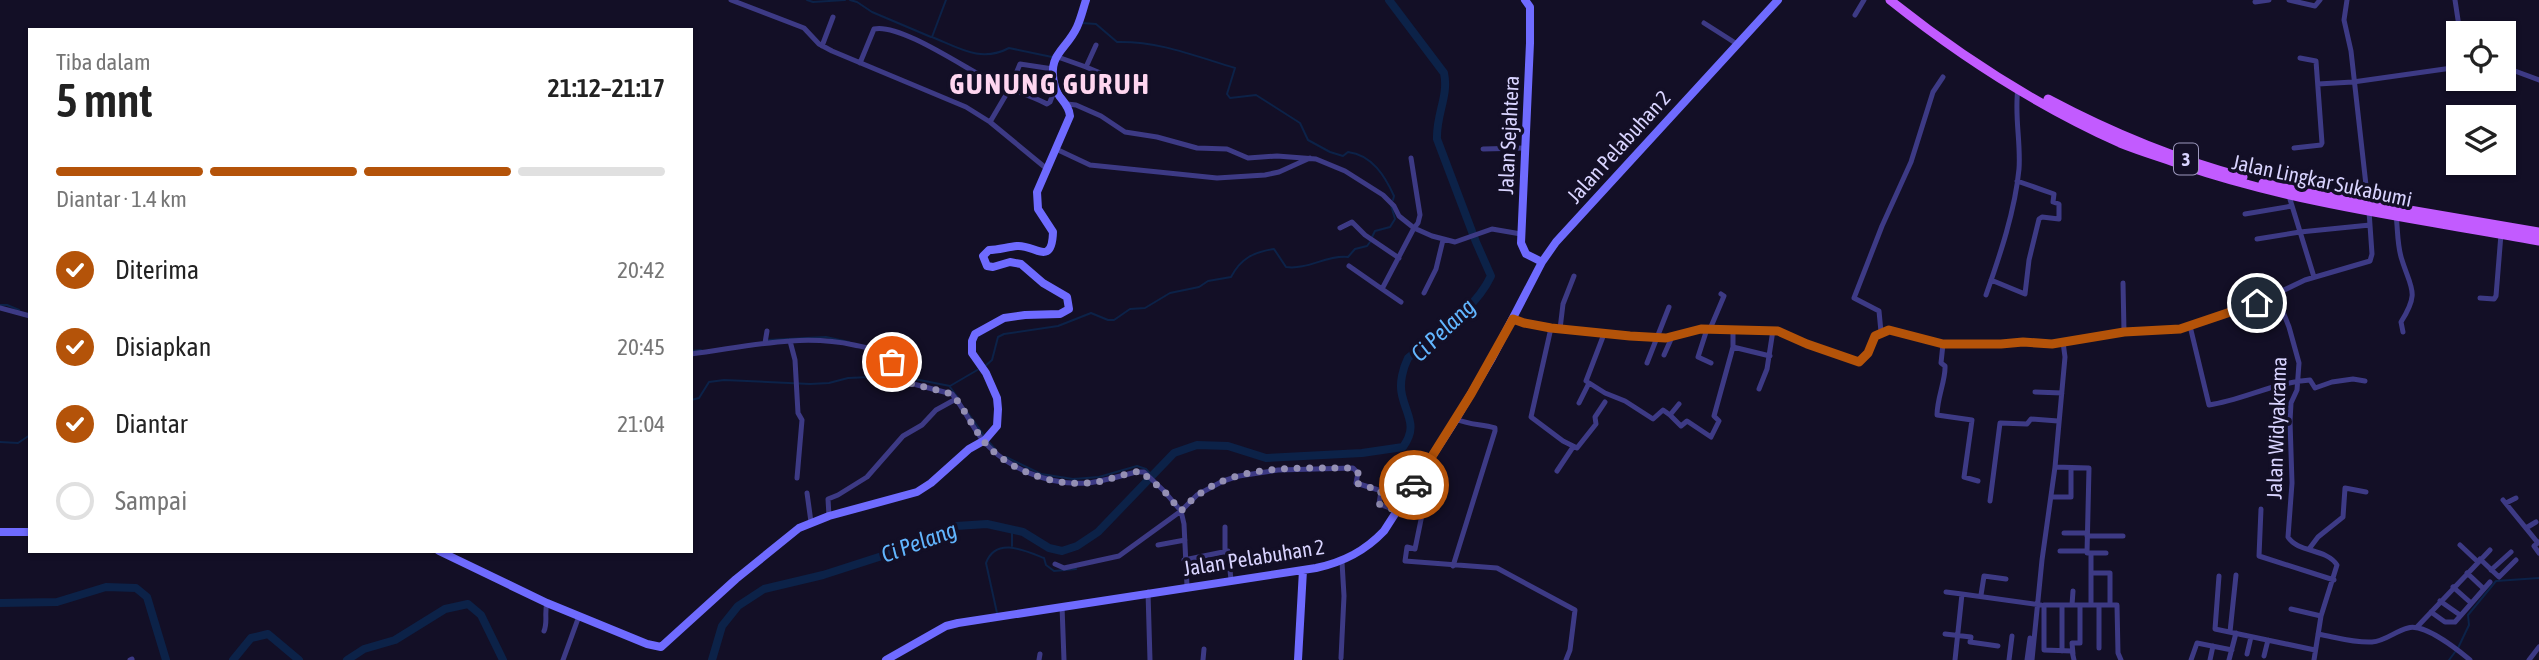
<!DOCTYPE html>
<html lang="id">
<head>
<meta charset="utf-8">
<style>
	:root { --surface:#fff; --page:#f6f6f6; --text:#222; --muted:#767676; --line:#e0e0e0; --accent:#b45309 }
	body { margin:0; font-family:"Asap Condensed",sans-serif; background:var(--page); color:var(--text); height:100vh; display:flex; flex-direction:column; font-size:26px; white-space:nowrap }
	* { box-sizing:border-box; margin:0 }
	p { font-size:23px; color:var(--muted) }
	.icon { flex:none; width:38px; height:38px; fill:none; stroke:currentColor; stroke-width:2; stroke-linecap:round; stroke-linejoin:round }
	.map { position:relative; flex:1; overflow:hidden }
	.sheet { position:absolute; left:28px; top:28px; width:665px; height:525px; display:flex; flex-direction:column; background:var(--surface); border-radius:0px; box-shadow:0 2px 5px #0004 }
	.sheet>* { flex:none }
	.buttons { position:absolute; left:2446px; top:21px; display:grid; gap:14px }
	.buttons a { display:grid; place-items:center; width:70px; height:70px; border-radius:0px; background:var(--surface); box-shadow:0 2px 5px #0004; font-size:35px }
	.pin { position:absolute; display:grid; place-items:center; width:60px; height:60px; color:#fff; margin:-30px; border:4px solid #fff; border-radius:50%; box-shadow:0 2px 7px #0007 }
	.courier { position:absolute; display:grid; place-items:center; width:70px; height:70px; margin:-35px; border:5px solid #b45309; border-radius:50%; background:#fff; color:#222; box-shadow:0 2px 9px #0007 }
	.overview em { font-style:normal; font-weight:600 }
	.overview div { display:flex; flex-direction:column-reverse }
	.overview { display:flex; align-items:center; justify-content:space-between; height:119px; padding:0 28px }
	h1 { font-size:46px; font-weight:600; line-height:52px }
	.bar { display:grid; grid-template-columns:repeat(4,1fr); gap:10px 7px; align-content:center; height:84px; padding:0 28px }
	.bar i { height:9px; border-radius:5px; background:var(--line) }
	.bar .current { background:var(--accent) }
	.bar p { grid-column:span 4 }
	ol { padding:0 28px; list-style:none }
	li { display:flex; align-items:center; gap:21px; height:77px }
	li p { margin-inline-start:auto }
	li .icon { padding:7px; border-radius:50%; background:var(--accent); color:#fff; stroke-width:4 }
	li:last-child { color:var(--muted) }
	li i { width:38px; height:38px; border:4px solid var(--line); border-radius:50% }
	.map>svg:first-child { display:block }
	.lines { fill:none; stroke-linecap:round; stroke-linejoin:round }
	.stream { stroke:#0c2248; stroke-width:2 }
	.river { stroke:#0c2248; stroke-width:8 }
	.street { stroke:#3d3a85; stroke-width:5 }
	.secondary { stroke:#6f6bff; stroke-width:8 }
	.primary { stroke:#c25bff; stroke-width:9 }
	.done { stroke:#948fb3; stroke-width:7; stroke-dasharray:0 12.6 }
	.route { stroke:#b45309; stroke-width:9 }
	.labels { text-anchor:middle; stroke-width:7; stroke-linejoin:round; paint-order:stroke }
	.shield { fill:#130f26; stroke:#9e99be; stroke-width:2 }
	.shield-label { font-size:19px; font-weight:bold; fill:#d9d4ff }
	.street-label { font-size:21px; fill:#d9d4ff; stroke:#130f26 }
	.water-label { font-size:23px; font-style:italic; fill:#62b6ff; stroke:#130f26 }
	.district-label { font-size:28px; font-weight:bold; letter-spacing:2px; fill:#ffd6f0; stroke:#130f26 }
</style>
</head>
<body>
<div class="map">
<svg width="2539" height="660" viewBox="0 0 2539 660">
	<rect width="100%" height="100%" fill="#130f26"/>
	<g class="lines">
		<path class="stream" d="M807 0 813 2 845 0
			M850 0 857 2 872 12 931 37
			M946 0 932 37C959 48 981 63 1009 48L1052 57
			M1082 23 1096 24 1117 42C1159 41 1195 56 1235 68L1227 94 1230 98 1256 95 1300 123 1308 140 1330 152 1343 156 1348 152C1372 155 1385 176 1394 196L1393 200
			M1372 237 1375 231 1390 227 1395 219 1391 205
			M0 305H7L19 310
			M768 340 826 337 849 342
			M691 351 701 350
			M984 367 992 360 998 337 1004 334 1058 326 1091 313 1108 320H1114L1130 309 1145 308 1170 293 1199 287 1208 281 1231 277C1241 258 1254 252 1274 249L1286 267C1308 270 1326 255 1348 257L1355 249 1367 246 1370 242
			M899 376 950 386 979 369
			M950 387 959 399
			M691 400 699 398 709 382 724 380 810 384 829 383 848 378 893 376
			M968 413 985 437
			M988 441 996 450
			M0 442 18 443 30 435
			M1006 457 1041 474 1073 479 1099 477 1137 466 1146 469 1152 476
			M1012 529V546
			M997 613 986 563C996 536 1026 551 1044 558L1046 565 1054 571 1076 569
			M2458 648 2469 625 2468 615 2496 581 2539 578
			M2449 660 2455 652"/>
		<path class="river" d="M0 603 57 602 106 587 136 588 147 597 166 660
			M233 660 251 638 268 634 299 660
			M347 660 364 649 395 640 445 609 468 604 481 615 503 660
			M712 660 722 626 738 606 764 589 823 575 882 556 956 526 987 524 1023 532 1049 548 1062 551 1077 546 1098 532 1174 453 1197 445 1228 446 1266 458 1362 453 1403 447C1418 426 1407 417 1402 395 1399 383 1403 368 1408 358 1437 334 1475 310 1491 276L1476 242 1437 139C1436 114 1449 96 1444 73L1389 0"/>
		<path class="street" d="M731 0 804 28 819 44 832 51 966 107 990 122 1047 169
			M2289 0 2315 6 2320 0
			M2347 0 2344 20 2351 51 2368 203
			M2455 0 2460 33
			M2255 2 2269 0
			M1855 15 1864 0
			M1704 23 1737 44
			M822 46 833 17
			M1055 56 1086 67 1096 45
			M860 63 874 29C900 23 966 69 991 81 1009 90 1029 94 1047 104L1050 102 1055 89
			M1086 67 1110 77 1117 76 1137 82
			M2504 67 2539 80
			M2318 84 2353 82 2459 67
			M1067 104 1076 105 1101 116 1125 132 1157 137 1197 148 1227 149 1248 158 1277 156 1316 159 1345 171 1383 195 1394 206 1399 216 1414 228 1418 223 1420 215 1411 158
			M990 122 1010 88 1020 64 1053 69
			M2294 148 2321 145 2322 143 2316 61 2300 58
			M1056 149 1090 165 1217 178 1265 175 1279 172 1310 158
			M1483 149 1525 148
			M2289 196 2314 277
			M2245 214 2292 206
			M2396 215C2398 230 2397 246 2402 260 2411 289 2420 292 2401 322L2403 332
			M1340 228 1352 222 1365 235 1399 258
			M2257 239 2300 232 2370 225
			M1349 266 1382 289
			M1991 280 2025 294 2029 260 2039 219 2042 217 2059 219V204L2053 202 2054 194 2017 181
			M2123 283 2124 332
			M1424 293 1436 269 1443 240
			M2276 294 2289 327 2299 363 2297 390 2291 403 2290 421 2292 483 2288 537C2298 553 2326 548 2337 565L2321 616 2314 660
			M1986 295C2000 255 2015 211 2019 169 2021 142 2014 115 2018 88
			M2480 298 2494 299 2496 296 2501 234
			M1401 302 1382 289 1414 228 1432 236 1455 242 1492 229 1521 234
			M0 308 30 316
			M1513 319 1524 323 1551 328 1630 336 1666 338 1701 329 1778 331 1813 346 1859 362 1868 353 1875 336 1889 330 1943 344H2001L2023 342 2052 344 2124 332 2180 329 2257 303 2305 280 2370 261 2372 254 2369 211
			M2190 326 2209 405C2243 400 2275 382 2310 380L2315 388 2332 382 2353 379 2365 381
			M1551 328 1531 417 1563 441 1577 448 1596 424 1595 417 1605 402
			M1560 329 1563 304 1574 276
			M1707 329 1698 357 1711 363
			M1710 329 1724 296 1721 294
			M1881 332 1879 311 1854 298 1882 226 1911 162 1933 92 1943 77
			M1604 334 1586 381 1605 393 1625 401 1653 419 1663 410 1670 415
			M790 341 795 360 798 413 802 420 797 478
			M2063 342 2065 357 2055 467 2089 468 2087 553H2106
			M765 343 767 331
			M1943 344 1941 363 1945 366C1946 379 1937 398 1937 415L1972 420 1964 477 1978 481
			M1733 347 1770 356
			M691 354C746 347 800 333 854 345 863 347 873 348 880 353 889 359 892 372 898 380L952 394C964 408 971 425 982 439 1006 469 1051 486 1088 483 1104 481 1121 476 1136 472H1144L1164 491 1181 511 1184 524 1187 586
			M1664 355 1672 337
			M1647 363 1669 307
			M1759 389 1767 369 1773 330
			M2035 392 2062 393
			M1579 403 1589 383
			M1679 404 1670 415 1681 426 1687 421 1711 437 1719 421 1714 416 1733 347V330
			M1557 471 1573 447
			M1381 491 1379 504 1398 511
			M807 493 811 522
			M1407 497 1422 502 1424 505 1415 549 1407 547 1405 561 1497 568 1575 610 1570 650 1566 660
			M2053 497H2071V468
			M2503 500 2538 543
			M1990 501 2000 423 2027 424 2031 419 2058 421
			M2506 503 2516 498
			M2261 509 2259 556 2334 580
			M829 516 828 499 838 495 867 477 903 436 922 425 936 410 956 399
			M2526 528 2536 522
			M2064 533H2087
			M2087 536H2123
			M2539 542 2534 546 2539 553
			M1158 545 1185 540
			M2460 545 2478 562
			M2309 549 2318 537 2343 517 2345 488 2366 492
			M2060 551H2087
			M1225 552V527
			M2091 553V605
			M2480 559 2499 577 2516 560
			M1184 560 1228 551 1231 580
			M1055 564 1064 568 1119 556 1181 511 1197 495 1223 481 1239 476 1278 470 1353 468 1358 473 1356 483 1385 492 1391 473
			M1453 566 1495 431V428C1481 424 1469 425 1456 419
			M2491 570 2511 552
			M2091 573H2110V605
			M2467 573 2484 589
			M2219 576 2215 629 2315 650
			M2453 587 2471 603
			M1148 592 1150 660
			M1946 592 1962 594
			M1981 595 1984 576 2006 579
			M2440 601 2460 615
			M2062 605V651
			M2072 605 2073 591
			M2099 605V648
			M1062 606 1064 660
			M2291 609 2321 616
			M2431 612 2445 622H2455L2490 582
			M2417 627 2490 550
			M544 631C548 622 544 613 547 603
			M2230 632 2236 575
			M1945 634 1971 637 1970 642 1998 646
			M2318 634C2335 637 2354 643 2372 642 2386 641 2395 631 2408 628 2424 623 2458 650 2470 660
			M2073 654 2072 643H2080V605
			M2247 654 2251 637
			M2264 656 2268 640
			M1341 658 1344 596 1342 562
			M130 660 132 659
			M563 660 579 616
			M1039 660 1040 654
			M1203 660 1204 649
			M1955 660 1962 594 2041 605
			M2009 660 2012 636
			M2027 660 2030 638
			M2032 660 2042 560 2055 467
			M2074 660 2072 651 2044 650V605H2117L2118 653 2121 660
			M2191 660 2197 643 2232 650
			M2210 660 2213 646
			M2229 660 2236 633
			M2529 660 2539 647"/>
		<path class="secondary" d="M1525 0 1530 7V43L1521 243 1526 254 1542 262
			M0 532H30
			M439 551 547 603 647 644 661 647 736 579 799 528 829 516 917 492 931 483 969 449 985 440 997 426 998 409 997 398 986 373 972 353V341L975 334 1004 318 1025 315 1060 314 1069 309 1067 297 1043 283 1021 264 1010 262 993 267 987 266 983 256 989 250C998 250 1007 247 1017 246 1034 244 1052 268 1053 232L1038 209 1037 192 1070 116C1069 103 1058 99 1055 87 1046 54 1066 51 1077 27 1081 18 1083 9 1086 0
			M886 660 946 626 958 623 1316 568C1344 562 1365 551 1384 531L1456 419 1492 358 1542 262 1556 242 1778 0
			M1298 660 1303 570"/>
		<path class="primary" d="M1890 0C1960 56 2038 106 2120 143 2140 151 2160 157 2180 164 2296 204 2419 219 2539 241
			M2048 99C2110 132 2175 159 2243 177
			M2263 183 2310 193 2539 232"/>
	</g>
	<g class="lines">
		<path class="done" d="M892 362 888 363 898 380 952 394C964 408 971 424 982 439 1005 469 1050 486 1088 483 1105 482 1123 474 1140 471L1164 491 1181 511C1186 506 1191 500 1197 496 1240 462 1302 469 1353 468L1358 473 1356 483 1381 491 1379 504 1398 511 1414 485"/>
		<path class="route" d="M1414 485 1471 394 1513 319 1524 323 1551 328 1630 336 1666 338 1701 329 1778 331 1807 344 1859 362 1868 353 1875 336 1889 330 1943 344H2001L2023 342 2052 344 2124 332 2180 329 2257 303"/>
	</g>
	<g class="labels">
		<rect class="shield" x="2174" y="143.5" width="24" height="31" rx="5"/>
		<g class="shield-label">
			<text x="2186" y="166">3</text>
		</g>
		<g class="street-label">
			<text transform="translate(1509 135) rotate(-87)" y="7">Jalan Sejahtera</text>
			<text transform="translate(1619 147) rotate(-48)" y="7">Jalan Pelabuhan 2</text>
			<text transform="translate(2322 181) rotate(12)" y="7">Jalan Lingkar Sukabumi</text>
			<text transform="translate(2277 428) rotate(-88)" y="7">Jalan Widyakrama</text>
			<text transform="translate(1254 558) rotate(-9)" y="7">Jalan Pelabuhan 2</text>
		</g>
		<g class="water-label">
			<text transform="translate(1443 330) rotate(-44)" y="8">Ci Pelang</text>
			<text transform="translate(919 542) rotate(-20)" y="8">Ci Pelang</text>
		</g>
		<g class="district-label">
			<text x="1050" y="94">GUNUNG GURUH</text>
		</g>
	</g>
</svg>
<div class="buttons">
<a><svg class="icon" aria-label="locate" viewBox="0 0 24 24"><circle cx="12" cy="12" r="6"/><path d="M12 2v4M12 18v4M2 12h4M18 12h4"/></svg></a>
<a><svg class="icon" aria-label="layers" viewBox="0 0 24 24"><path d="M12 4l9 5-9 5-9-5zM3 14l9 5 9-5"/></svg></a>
</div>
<div class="pin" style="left:892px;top:362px;background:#ea580c"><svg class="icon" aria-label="bag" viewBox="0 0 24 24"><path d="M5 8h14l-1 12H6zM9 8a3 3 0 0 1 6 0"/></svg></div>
<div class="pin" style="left:2257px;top:303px;background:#1f2937"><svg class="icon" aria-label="home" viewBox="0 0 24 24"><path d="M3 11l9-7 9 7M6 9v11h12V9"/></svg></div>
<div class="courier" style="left:1414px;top:485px"><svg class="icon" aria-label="car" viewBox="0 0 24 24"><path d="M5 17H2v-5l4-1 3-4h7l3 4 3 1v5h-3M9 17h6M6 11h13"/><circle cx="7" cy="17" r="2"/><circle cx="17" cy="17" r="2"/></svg></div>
<section class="sheet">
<div class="overview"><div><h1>5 mnt</h1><p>Tiba dalam</p></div><em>21:12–21:17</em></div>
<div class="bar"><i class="current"></i><i class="current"></i><i class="current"></i><i></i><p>Diantar · 1.4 km</p></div>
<ol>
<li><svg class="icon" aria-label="check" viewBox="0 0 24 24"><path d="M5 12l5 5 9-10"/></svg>Diterima<p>20:42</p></li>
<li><svg class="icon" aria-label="check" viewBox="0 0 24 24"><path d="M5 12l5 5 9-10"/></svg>Disiapkan<p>20:45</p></li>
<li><svg class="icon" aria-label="check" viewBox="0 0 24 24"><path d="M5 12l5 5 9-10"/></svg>Diantar<p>21:04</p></li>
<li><i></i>Sampai</li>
</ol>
</section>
</div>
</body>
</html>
